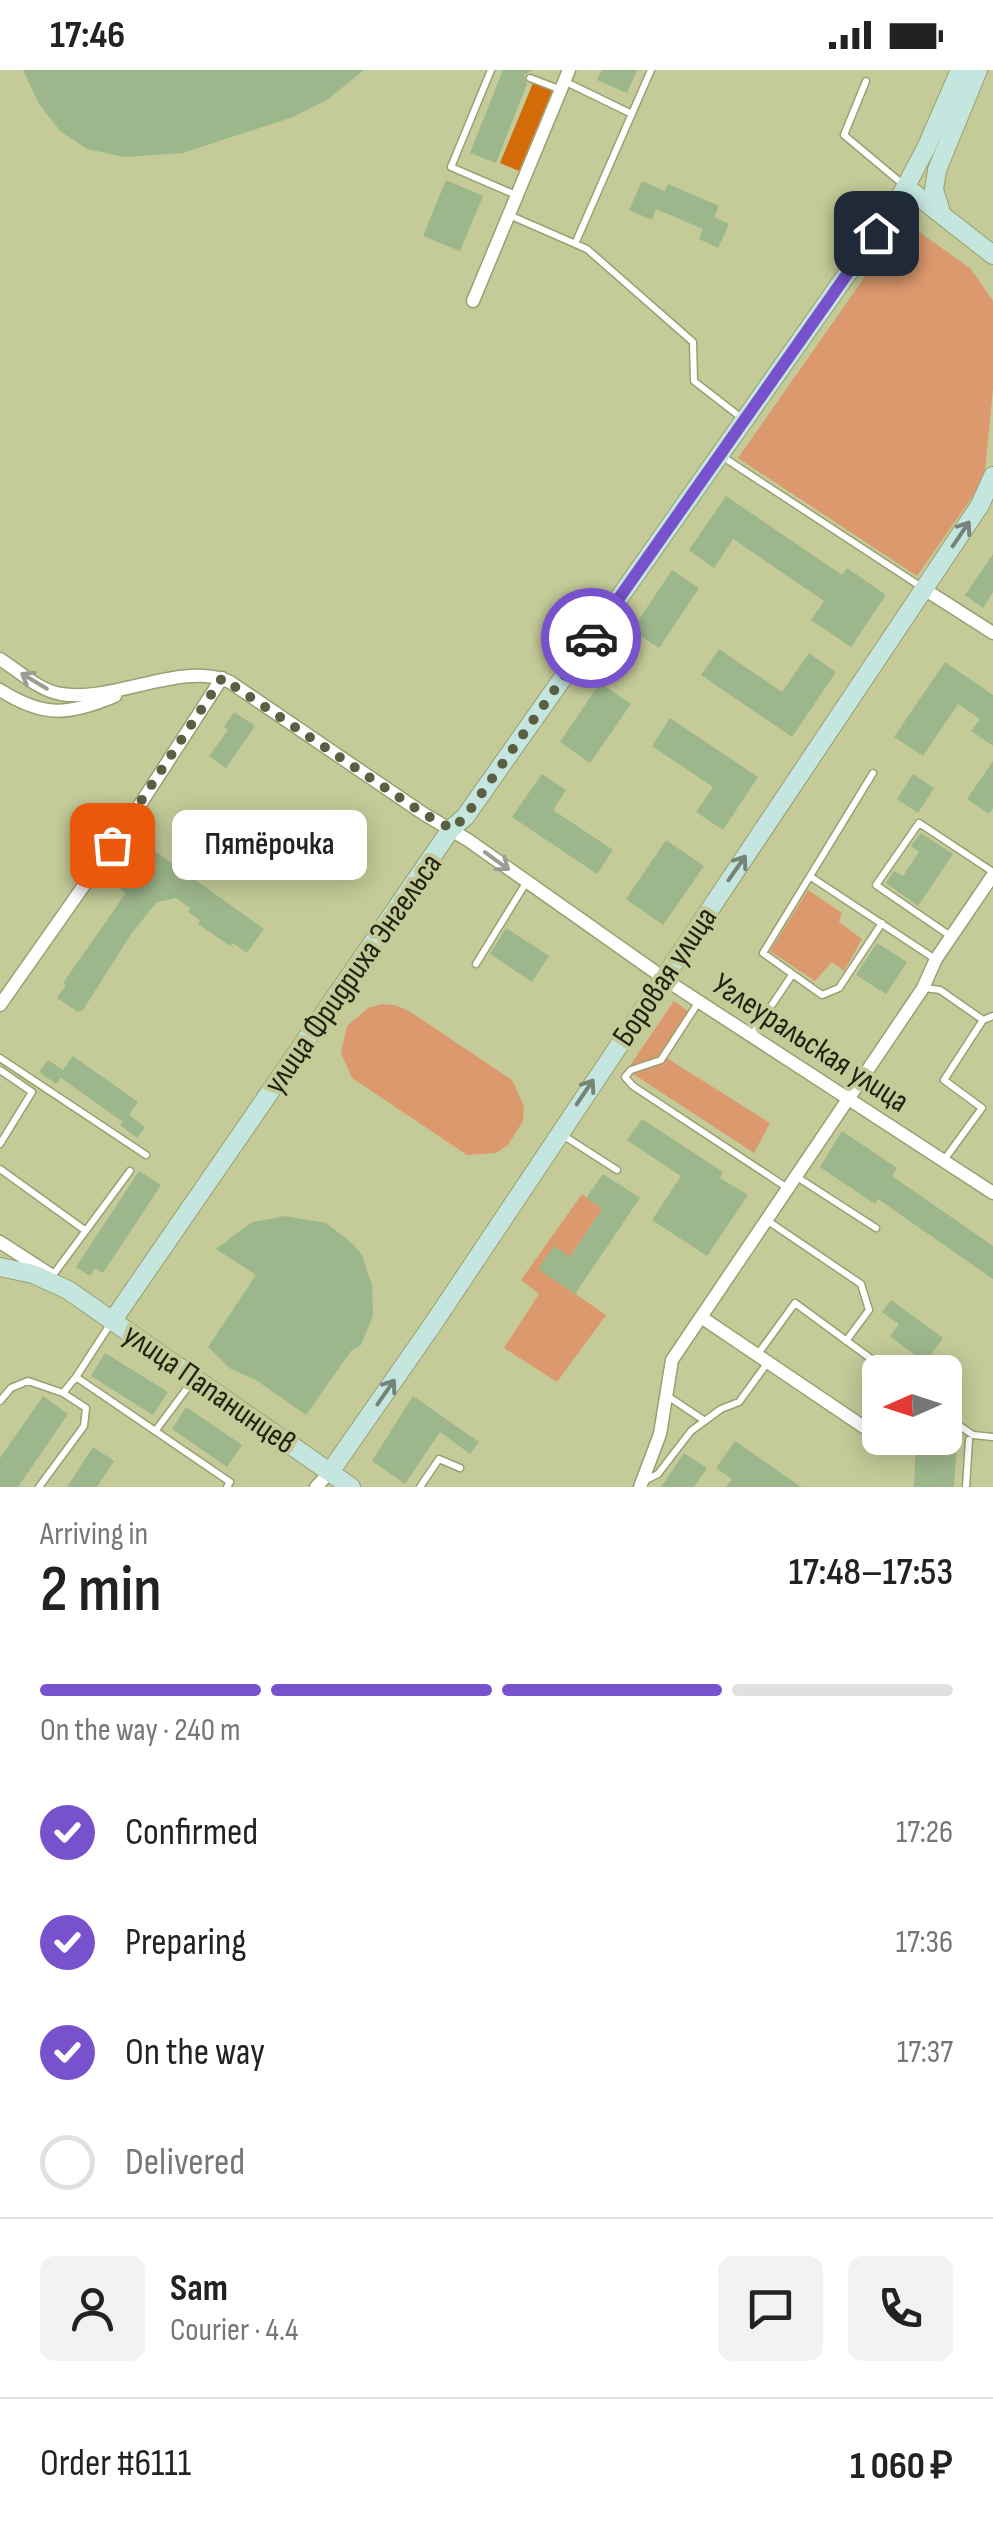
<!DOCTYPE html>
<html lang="en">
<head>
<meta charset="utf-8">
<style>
	:root { --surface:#fff; --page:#f2f2f2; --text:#222; --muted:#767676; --line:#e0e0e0; --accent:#7752cc }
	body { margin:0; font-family:"Sofia Sans Condensed",sans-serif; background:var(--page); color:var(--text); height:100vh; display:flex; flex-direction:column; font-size:38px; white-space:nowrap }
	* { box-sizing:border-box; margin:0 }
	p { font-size:32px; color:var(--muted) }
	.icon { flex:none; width:55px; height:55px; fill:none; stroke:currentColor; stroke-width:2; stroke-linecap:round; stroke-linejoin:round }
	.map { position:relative; height:1417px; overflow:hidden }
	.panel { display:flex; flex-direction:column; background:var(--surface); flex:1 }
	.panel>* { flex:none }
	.needle { width:65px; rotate:267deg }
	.fabs { position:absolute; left:862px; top:1285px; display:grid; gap:20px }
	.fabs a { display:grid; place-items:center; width:100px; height:100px; border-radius:15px; background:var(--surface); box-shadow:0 5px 25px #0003; font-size:50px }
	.pin { position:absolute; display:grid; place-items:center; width:85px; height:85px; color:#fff; margin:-42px; border-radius:20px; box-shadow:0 5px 15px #0006 }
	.courier { position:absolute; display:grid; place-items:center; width:100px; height:100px; margin:-50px; border:8px solid #7752cc; border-radius:50%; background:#fff; color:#222; box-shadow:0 2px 12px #0007 }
	.bubble { position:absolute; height:70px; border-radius:15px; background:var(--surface); box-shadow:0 5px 25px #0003; font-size:32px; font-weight:600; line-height:70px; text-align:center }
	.summary em { font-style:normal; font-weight:600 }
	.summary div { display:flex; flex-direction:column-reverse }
	.summary { display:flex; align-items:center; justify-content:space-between; height:170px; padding:0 40px }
	h1 { font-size:65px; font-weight:600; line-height:75px }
	.bar { display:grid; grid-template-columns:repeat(4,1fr); gap:15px 10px; align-content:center; height:120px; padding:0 40px }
	.bar i { height:12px; border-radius:8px; background:var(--line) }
	.bar .active { background:var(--accent) }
	.bar p { grid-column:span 4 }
	.line { display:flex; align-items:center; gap:25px; padding:0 40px; border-top:2px solid var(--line) }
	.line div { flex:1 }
	.round { display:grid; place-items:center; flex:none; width:105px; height:105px; border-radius:15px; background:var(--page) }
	ol { padding:0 40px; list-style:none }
	li { display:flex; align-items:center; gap:30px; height:110px }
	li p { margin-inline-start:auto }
	li .icon { padding:10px; border-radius:50%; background:var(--accent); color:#fff; stroke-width:4 }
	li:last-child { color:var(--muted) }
	li i { width:55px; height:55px; border:5px solid var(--line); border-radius:50% }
	.status { display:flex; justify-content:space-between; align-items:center; height:70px; padding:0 50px; background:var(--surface); direction:ltr }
	.status svg { height:28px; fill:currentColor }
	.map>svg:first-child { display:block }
	.green { fill:#dc996d }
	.forest { fill:#d36b08 }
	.building { fill:#9db78c }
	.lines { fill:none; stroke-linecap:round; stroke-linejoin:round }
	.lane-casing { stroke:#9aa06f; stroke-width:9 }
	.street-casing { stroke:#9aa06f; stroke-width:15 }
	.secondary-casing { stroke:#9aa06f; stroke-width:20 }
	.lane { stroke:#fff; stroke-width:6 }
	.street { stroke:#fff; stroke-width:12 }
	.secondary { stroke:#c5e6de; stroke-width:18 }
	.oneway { stroke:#748578 }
	.oneway2 { stroke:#9c9c94 }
	.done { stroke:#5b5e40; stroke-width:10; stroke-dasharray:0 18 }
	.route { stroke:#7752cc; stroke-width:12 }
	.labels { text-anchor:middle; stroke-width:8; stroke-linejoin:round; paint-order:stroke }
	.street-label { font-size:32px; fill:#222411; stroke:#c4ca98 }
</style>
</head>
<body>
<div class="status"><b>17:46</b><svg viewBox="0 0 49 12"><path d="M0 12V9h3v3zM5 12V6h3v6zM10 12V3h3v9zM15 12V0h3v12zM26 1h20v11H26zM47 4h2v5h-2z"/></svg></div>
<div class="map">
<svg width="993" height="1417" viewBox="0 0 993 1417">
	<rect width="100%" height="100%" fill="#c4ca98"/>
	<path class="green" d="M904 151 971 199 993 231V318L984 410 917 506 738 388Z
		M808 820 842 843 839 852 862 869 844 901 832 892 815 911 770 881Z
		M674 931 688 941 663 982 665 987 770 1053 754 1083 627 1000Z
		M382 934 395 935 409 941 512 1010 524 1036 523 1051 508 1075 496 1083 467 1085 352 1008 341 983 347 956 368 938Z
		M582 1124 602 1139 570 1187 554 1177 539 1199 606 1245 557 1312 504 1278 539 1224 521 1210Z"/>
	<path class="forest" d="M533 13 552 21 519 101 500 93Z"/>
	<path class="building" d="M23 0H364L327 30 293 47 183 83 124 87 87 79 60 61 39 34Z
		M503 0H533L524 5 527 14 496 93 470 83Z
		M602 0H637L627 23 597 10Z
		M446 110 483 126 460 181 423 166Z
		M642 111 665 121 668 114 719 136 714 147 729 154 718 178 699 169 703 159 656 139 652 150 629 140Z
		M726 426 842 505 847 498 886 525 851 577 811 550 824 531 733 469 714 498 689 480Z
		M993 484V522L983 538 965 525Z
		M672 500 699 518 659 578 632 560Z
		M719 579 782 622 809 583 836 602 792 667 701 605Z
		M945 592 993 625V676L971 661 980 649 958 634 923 686 894 667Z
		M600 613 631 634 590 693 560 672Z
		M234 642 255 656 226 698 209 686 228 660 224 657Z
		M670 648 758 707 723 760 696 742 713 717 652 676Z
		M993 691V738L989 744 967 729Z
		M542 704 566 720 553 740 613 780 597 804 512 747Z
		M913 704 934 718 918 743 897 729Z
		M921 763 953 784 918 836 886 813 894 801 903 806 919 782 911 776Z
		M666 770 704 796 663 855 626 829Z
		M155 781 264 859 247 883 233 873 230 876 198 854 200 850 188 842 190 838 176 828 157 832 131 864 83 940 78 942 57 928 66 915 63 913 126 823 120 819 130 805 135 809Z
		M506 858 549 886 532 912 490 884Z
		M877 873 907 892 886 924 856 905Z
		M73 986 138 1032 129 1045 145 1057 137 1068 120 1055 123 1052 61 1008 56 1014 39 1002 48 990 63 1000Z
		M642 1049 723 1102 720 1108 748 1125 707 1186 652 1150 681 1106 627 1070Z
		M842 1061 897 1098 892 1106 993 1176V1209L878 1129 875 1134 820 1097Z
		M139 1101 161 1115 103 1203 95 1198 90 1206 76 1197Z
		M603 1104 640 1128 575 1224 538 1199 554 1176 570 1187 602 1139 586 1128Z
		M285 1146 326 1153 352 1173 362 1185 372 1215 373 1246 361 1275 351 1281 306 1345 256 1310 231 1299 208 1277 256 1205 216 1179 252 1152Z
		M891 1230 943 1268 925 1293 890 1266 899 1254 882 1242Z
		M105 1283 168 1322 153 1345 91 1306Z
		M43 1326 68 1344 18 1417H0V1388Z
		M413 1326 479 1372 470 1384 440 1362 405 1414 372 1391Z
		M186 1337 242 1375 227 1397 172 1359Z
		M916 1369 957 1372 954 1417H914Z
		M735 1371 801 1417H726L732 1409 716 1398Z
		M93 1377 114 1391 97 1417H67Z
		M684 1383 707 1398 694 1417H661Z"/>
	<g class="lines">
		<defs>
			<path id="lane" d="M491 0 451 97 516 125
				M530 8 559 19
				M866 11 844 65 905 116
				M566 12 632 44
				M509 145 587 179 693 272 694 311 743 349
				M575 174 651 0
				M720 385 923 518
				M873 703 763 883 822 925 839 918 882 853
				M811 807 935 889
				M949 865 876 815 919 753 993 802
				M476 894 526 813
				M925 918 940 920 983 950 993 946
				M698 933 661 990 631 1000 625 1007 633 1016 789 1119
				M751 966 792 905
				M0 988 146 1085
				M0 1000 32 1022 0 1074
				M564 1066 617 1100
				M944 1090 982 1038 944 1010 983 950
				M0 1099 86 1161
				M797 1107 876 1158
				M768 1151 861 1214 869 1240 846 1271
				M53 1205 130 1101
				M758 1284 795 1233 889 1302
				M76 1307 111 1253
				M669 1327 705 1351
				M0 1331 11 1318 28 1311 63 1323 76 1307 230 1412 227 1417
				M945 1346 973 1365 993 1367
				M156 1360 194 1309
				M642 1412 658 1404 691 1361 721 1339 739 1332 768 1292
				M39 1417 84 1356 86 1338 63 1323
				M420 1417 439 1389 460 1398
				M966 1417 969 1370"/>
			<path id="street" d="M473 231 569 0
				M924 519 993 563
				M0 589C19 601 38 620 61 624 114 633 183 590 230 612L424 744 468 770 675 916 993 1123
				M0 620C44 648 68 645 115 626
				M0 935 132 747 222 608
				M0 1172 51 1205
				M701 1247 892 1376
				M316 1417 330 1402
				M640 1417 660 1364 672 1290 923 918 936 889 993 805"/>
			<path id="secondary" d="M906 117 993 185
				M941 142 934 120 937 100 978 0
				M0 1197 33 1204 68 1220 351 1417
				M113 1250 451 759 465 747 897 133 926 78 960 0
				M330 1402 433 1254 980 435 993 406"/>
		</defs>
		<use href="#lane" class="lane-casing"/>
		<use href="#street" class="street-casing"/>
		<use href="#secondary" class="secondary-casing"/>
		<use href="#lane" class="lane"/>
		<use href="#street" class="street"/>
		<use href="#secondary" class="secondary"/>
	</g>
	<defs><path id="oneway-shaft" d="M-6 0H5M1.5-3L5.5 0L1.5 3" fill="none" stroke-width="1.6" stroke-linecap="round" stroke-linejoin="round" transform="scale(2.5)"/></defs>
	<g class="oneway">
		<use href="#oneway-shaft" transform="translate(961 464) rotate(-56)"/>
		<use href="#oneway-shaft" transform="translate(737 798) rotate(-55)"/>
		<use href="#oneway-shaft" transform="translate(585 1022) rotate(-56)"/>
		<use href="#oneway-shaft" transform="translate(386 1322) rotate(-55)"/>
	</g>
	<g class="oneway2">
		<use href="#oneway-shaft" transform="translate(34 611) rotate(-149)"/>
		<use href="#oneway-shaft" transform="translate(497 791) rotate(36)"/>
	</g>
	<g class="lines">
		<path class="done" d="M112 775 222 608 424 744 452 759 465 747 591 568"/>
		<path class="route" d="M591 568 876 163"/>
	</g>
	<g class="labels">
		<g class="street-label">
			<text transform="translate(352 903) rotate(-55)" y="11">улица Фридриха Энгельса</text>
			<text transform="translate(664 906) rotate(-56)" y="11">Боровая улица</text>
			<text transform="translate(811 972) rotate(33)" y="11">Углеуральская улица</text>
			<text transform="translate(210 1318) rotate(35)" y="11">улица Папанинцев</text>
		</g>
	</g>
</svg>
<div class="fabs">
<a><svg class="needle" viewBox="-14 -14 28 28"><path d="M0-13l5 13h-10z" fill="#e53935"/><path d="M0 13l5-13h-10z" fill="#767676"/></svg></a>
</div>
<div class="pin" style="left:112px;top:775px;background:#ea580c"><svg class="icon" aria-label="bag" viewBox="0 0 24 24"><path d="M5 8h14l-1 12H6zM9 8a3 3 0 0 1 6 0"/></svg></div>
<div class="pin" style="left:876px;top:163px;background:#1f2937"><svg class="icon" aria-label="home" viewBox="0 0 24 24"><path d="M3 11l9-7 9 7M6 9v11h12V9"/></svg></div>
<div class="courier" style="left:591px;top:568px"><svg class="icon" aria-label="car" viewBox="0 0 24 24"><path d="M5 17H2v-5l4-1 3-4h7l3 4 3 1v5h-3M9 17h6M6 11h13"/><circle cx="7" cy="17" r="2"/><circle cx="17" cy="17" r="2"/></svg></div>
<div class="bubble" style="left:172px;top:740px;width:195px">Пятёрочка</div>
</div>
<section class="panel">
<div class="summary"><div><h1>2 min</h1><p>Arriving in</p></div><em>17:48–17:53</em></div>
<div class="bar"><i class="active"></i><i class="active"></i><i class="active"></i><i></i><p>On the way · 240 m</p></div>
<ol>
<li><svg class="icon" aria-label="check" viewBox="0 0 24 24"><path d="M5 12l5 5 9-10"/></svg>Confirmed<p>17:26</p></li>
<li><svg class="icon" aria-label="check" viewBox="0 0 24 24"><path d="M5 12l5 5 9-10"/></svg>Preparing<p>17:36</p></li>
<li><svg class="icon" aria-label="check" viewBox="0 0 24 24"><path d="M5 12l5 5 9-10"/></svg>On the way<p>17:37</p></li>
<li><i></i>Delivered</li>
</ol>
<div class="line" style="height:180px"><a class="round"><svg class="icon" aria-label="person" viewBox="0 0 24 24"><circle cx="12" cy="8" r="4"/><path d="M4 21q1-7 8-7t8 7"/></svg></a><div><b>Sam</b><p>Courier · 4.4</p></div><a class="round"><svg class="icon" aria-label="chat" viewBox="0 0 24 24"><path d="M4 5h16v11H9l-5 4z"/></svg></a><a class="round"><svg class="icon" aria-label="phone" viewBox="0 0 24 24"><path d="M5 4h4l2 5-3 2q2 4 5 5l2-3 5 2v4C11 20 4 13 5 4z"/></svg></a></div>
<div class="line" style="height:130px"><div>Order #6111</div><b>1 060 ₽</b></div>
</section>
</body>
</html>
